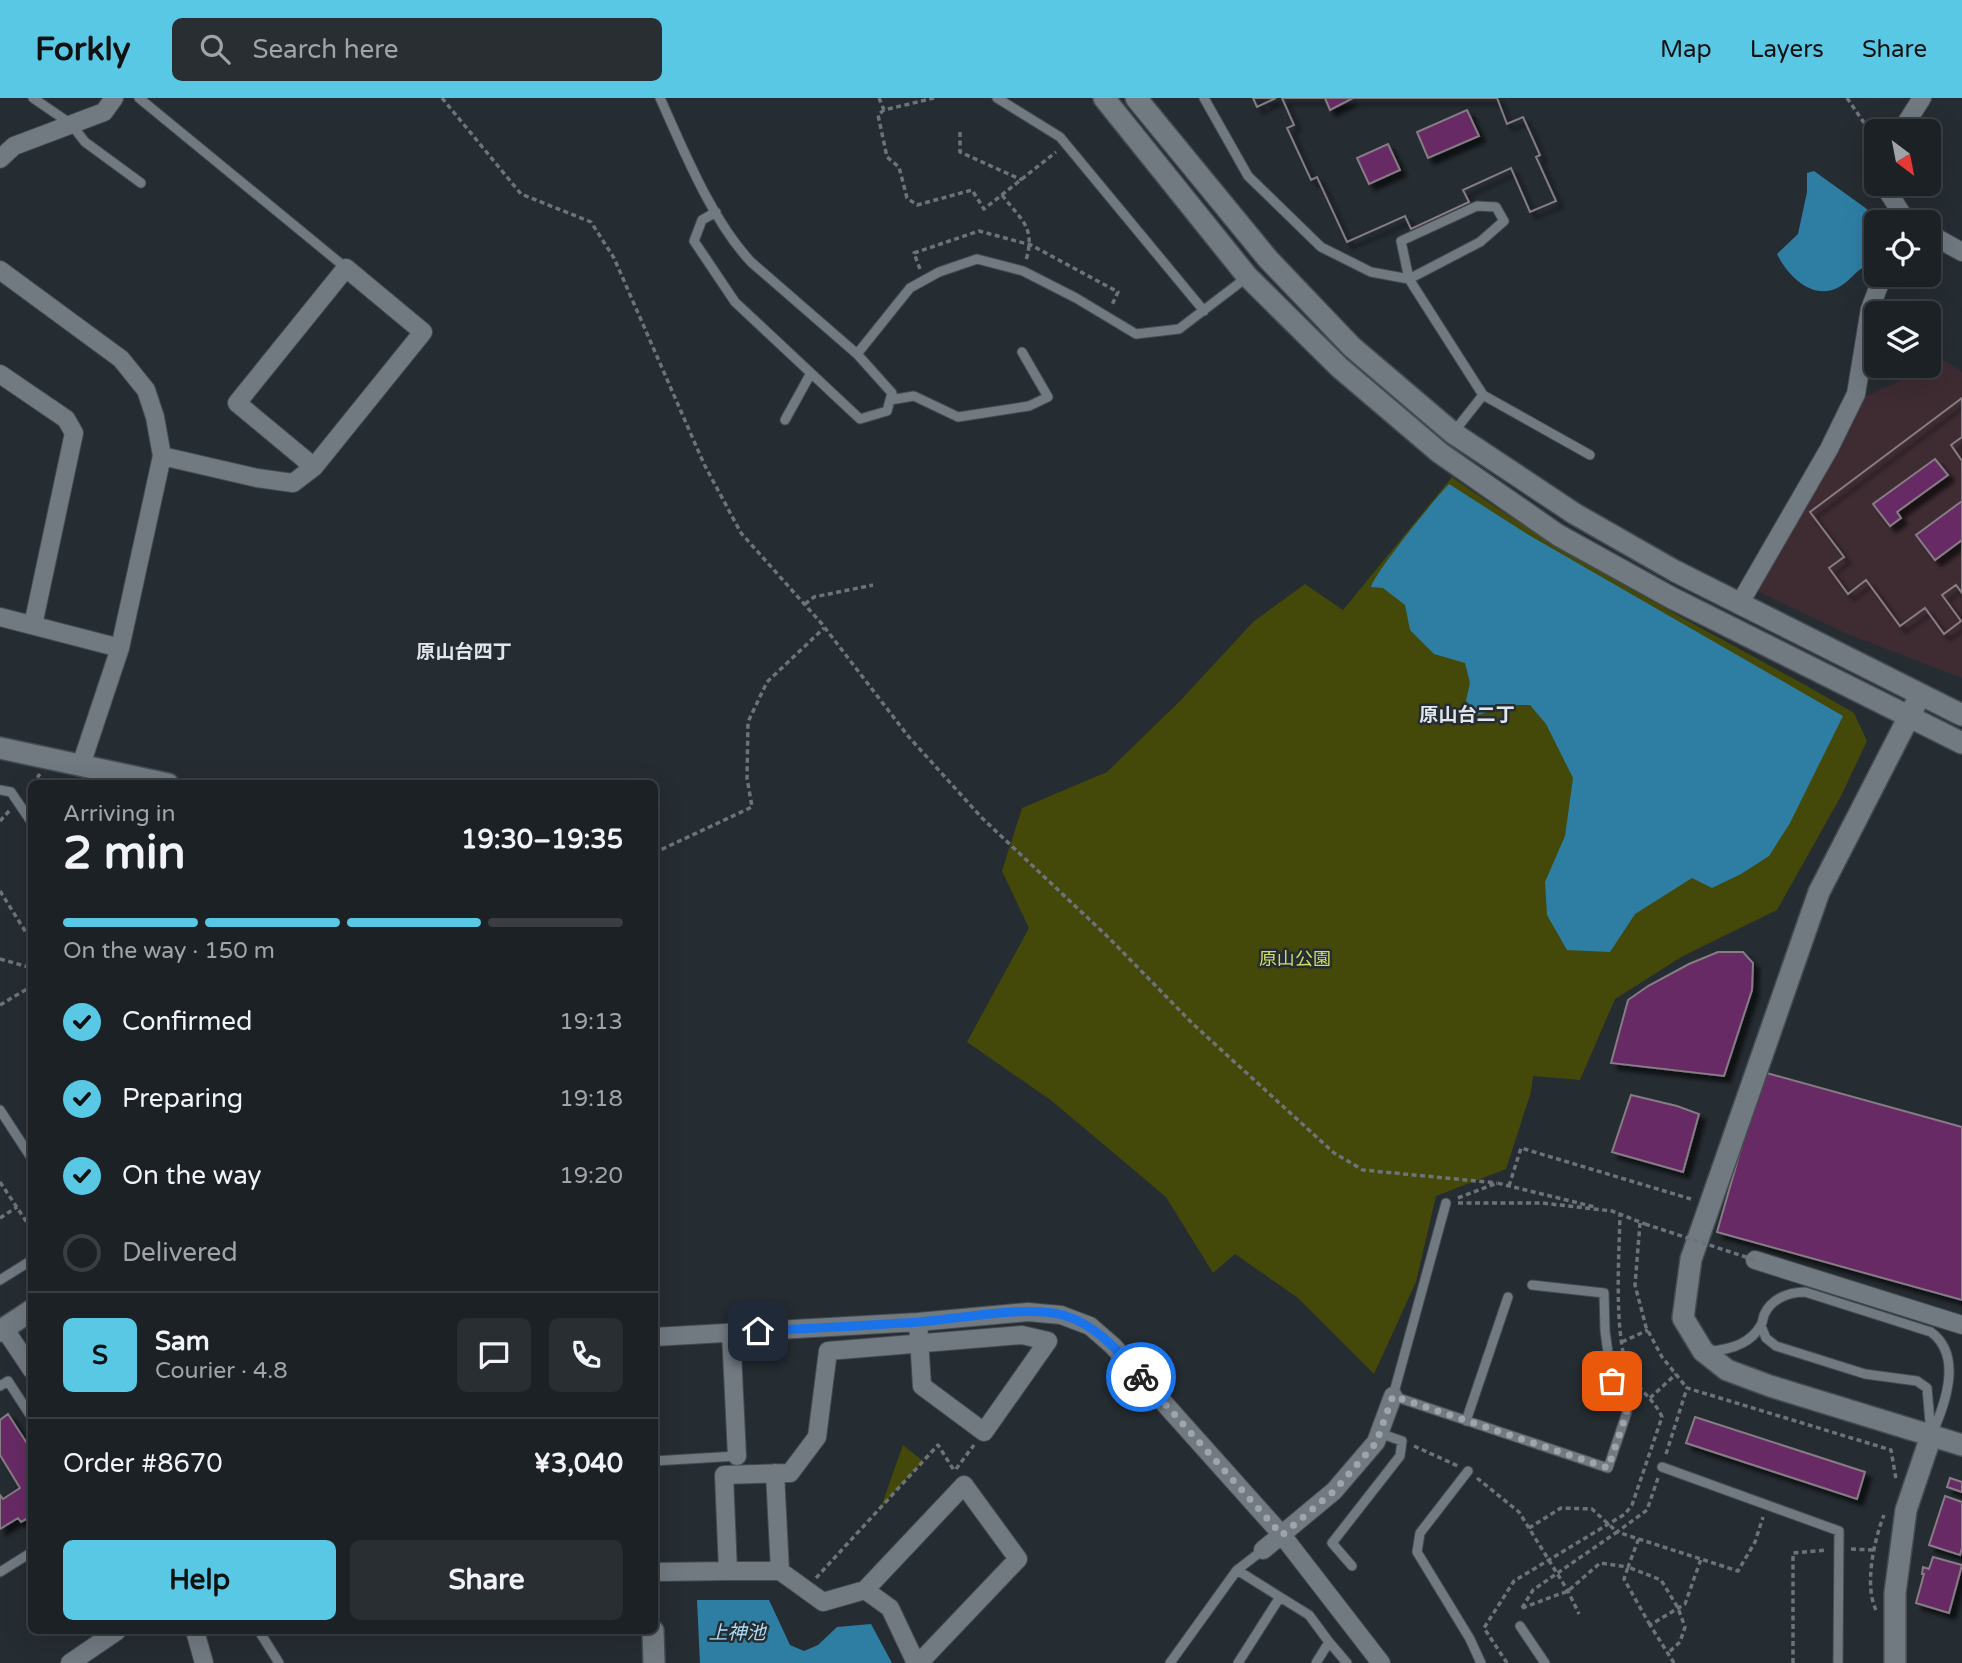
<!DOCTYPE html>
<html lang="en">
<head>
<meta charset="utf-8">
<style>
	:root { --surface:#1c2126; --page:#292e32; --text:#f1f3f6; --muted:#a0a3a7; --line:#3a3e43; --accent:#59c8e5 }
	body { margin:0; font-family:"Varela Round","Noto Sans JP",sans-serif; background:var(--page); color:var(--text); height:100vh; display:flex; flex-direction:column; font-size:26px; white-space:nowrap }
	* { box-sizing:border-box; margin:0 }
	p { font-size:23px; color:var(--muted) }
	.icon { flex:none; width:38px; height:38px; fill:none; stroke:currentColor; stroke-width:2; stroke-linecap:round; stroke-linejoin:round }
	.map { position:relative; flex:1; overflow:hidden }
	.side { position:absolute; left:28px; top:682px; width:630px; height:854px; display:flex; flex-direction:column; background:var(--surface); border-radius:10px; box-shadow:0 7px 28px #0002,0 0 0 2px var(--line) }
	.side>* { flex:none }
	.needle { width:46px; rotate:148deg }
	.buttons { position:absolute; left:1864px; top:21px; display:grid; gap:14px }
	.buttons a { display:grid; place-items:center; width:77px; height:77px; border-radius:10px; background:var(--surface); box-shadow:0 7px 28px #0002,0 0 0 2px var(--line); font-size:35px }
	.pin { position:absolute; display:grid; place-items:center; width:60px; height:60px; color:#fff; margin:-30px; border-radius:14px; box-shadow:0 4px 10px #0006 }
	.courier { position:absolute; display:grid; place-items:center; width:70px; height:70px; margin:-35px; border:5px solid #1a73e8; border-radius:50%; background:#fff; color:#222; box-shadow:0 2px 9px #0007 }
	.headline em { font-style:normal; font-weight:800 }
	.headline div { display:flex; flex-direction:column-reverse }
	.headline { display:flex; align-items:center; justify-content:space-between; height:119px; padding:0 35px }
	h1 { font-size:46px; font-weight:800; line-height:52px }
	.bar { display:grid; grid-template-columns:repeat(4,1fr); gap:10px 7px; align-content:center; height:84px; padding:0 35px }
	.bar i { height:9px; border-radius:5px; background:var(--line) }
	.bar .selected { background:var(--accent) }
	.bar p { grid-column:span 4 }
	.line { display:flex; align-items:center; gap:18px; padding:0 35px; border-top:2px solid var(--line) }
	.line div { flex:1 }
	.round { display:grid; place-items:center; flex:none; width:74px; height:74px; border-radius:10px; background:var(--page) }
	ol { padding:0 35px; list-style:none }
	li { display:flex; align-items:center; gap:21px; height:77px }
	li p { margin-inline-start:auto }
	li .icon { padding:7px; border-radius:50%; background:var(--accent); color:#111; stroke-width:4 }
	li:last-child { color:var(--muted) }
	li i { width:38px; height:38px; border:4px solid var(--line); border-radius:50% }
	.primary-button { display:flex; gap:14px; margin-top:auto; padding:14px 35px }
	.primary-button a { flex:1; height:80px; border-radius:10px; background:var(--accent); color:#111; font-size:28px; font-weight:800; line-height:80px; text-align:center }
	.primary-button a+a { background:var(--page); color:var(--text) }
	header { display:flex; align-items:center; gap:42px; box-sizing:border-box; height:98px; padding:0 35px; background:var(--accent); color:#111 }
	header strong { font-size:33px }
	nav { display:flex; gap:38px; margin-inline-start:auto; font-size:24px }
	.search { width:490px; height:63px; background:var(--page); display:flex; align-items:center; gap:18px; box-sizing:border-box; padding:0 24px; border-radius:10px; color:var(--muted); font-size:26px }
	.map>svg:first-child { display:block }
	.education { fill:#3f2c33 }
	.green { fill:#44490a }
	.water { fill:#2e7ea4 }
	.building { fill:#682965; stroke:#857c84; stroke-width:2; fill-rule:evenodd; filter:url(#shadow) }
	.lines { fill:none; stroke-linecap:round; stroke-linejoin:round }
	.lane-casing { stroke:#454b50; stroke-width:11 }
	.street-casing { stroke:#454b50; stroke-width:20 }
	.secondary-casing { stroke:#454b50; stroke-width:24 }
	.path { stroke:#6d7379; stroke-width:3.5; stroke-dasharray:5 3.5; stroke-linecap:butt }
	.lane { stroke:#717981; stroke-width:9 }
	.street { stroke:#717981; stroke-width:18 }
	.secondary { stroke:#717981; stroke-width:21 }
	.path-bridge { stroke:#6d7379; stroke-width:3.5; stroke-dasharray:5 3.5; stroke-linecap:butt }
	.done { stroke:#9fa5aa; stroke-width:7; stroke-dasharray:0 12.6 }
	.route { stroke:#1a73e8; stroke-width:9 }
	.labels { text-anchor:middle; stroke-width:5; stroke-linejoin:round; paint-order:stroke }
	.park-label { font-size:18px; fill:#d1de60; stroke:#252c32 }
	.neighbourhood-label { font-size:19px; font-weight:bold; fill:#e1e6ea; stroke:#252c32 }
	.water-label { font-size:19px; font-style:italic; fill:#addcf5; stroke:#252c32 }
</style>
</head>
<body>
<header>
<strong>Forkly</strong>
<div class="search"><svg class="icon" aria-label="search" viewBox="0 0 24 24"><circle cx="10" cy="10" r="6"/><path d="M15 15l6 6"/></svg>Search here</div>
<nav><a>Map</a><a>Layers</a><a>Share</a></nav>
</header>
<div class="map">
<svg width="1962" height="1565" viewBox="0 0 1962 1565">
	<defs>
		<filter id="shadow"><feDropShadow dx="6" dy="6" stdDeviation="2" flood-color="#0009"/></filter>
	</defs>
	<rect width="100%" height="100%" fill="#252c32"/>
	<path class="education" d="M1945 263 1962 274V580L1845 535 1753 491 1864 299Z"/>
	<path class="green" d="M1452 379C1579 470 1720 537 1854 615L1867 643 1841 698 1777 812 1683 858 1615 901 1580 982 1533 978 1531 994 1506 1071 1436 1098 1416 1184 1374 1276 1298 1200 1235 1156 1213 1175 1166 1099 1052 1003 967 944 1029 830 1002 773 1022 710 1107 674 1180 603 1253 524 1305 486 1343 512Z
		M903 1347 923 1363 881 1409Z"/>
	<path class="water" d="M1814 73 1885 124H1876V166C1858 166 1853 182 1839 189 1813 204 1787 177 1777 156L1798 136 1807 94V75Z
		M1449 386 1527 436 1843 618 1790 725 1769 758 1741 776 1712 790 1692 780 1635 816 1610 854 1567 852 1547 817 1545 784 1565 738 1573 680 1546 626 1530 607H1504L1479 617 1466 603 1470 585 1465 565 1434 556 1410 532 1405 507 1383 490 1371 489C1374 476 1436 399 1449 386Z
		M697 1502H769L790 1547 804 1553 818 1547 837 1529 871 1526 892 1565H700Z"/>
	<path class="building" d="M1253 0H1276L1257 9Z
		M1253 0H1276L1257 9Z
		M1282 0H1325L1330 12 1353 0H1497L1507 26 1523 19 1540 57 1536 59 1556 103 1530 114 1511 70 1463 92 1469 104 1411 131 1405 118 1347 144 1317 79 1311 82 1287 30 1294 27ZM1467 12 1479 38 1428 60 1417 34ZM1388 46 1400 72 1369 86 1357 60Z
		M1282 0H1497L1507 26 1523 19 1540 57 1536 59 1556 103 1530 114 1511 70 1463 92 1469 104 1411 131 1405 118 1347 144 1317 79 1311 82 1287 30 1294 27Z
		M1962 300V339L1951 347 1962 363V403L1916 437 1935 462 1962 442V495L1956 487 1942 497 1961 523 1944 536 1925 510 1900 528 1866 482 1848 496 1829 470 1844 459 1810 414ZM1935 361 1948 377 1897 414 1901 420 1890 428 1873 406Z
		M1962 300V339L1951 347 1962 363V495L1956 487 1942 497 1961 523 1944 536 1925 510 1900 528 1866 482 1848 496 1829 470 1844 459 1810 414Z
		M1718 854H1743L1753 865 1752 892 1724 978 1611 965 1628 902 1648 888 1689 866Z
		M1763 974 1962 1029V1202L1717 1134Z
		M1631 997 1677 1008 1699 1016 1683 1074 1612 1054Z
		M8 1316 32 1353V1418L21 1424 18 1420 0 1431V1397L3 1401 20 1390 0 1357V1322Z
		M1695 1319 1865 1374 1857 1401 1686 1345Z
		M1950 1380 1962 1384V1394L1947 1389Z
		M1945 1398 1962 1404V1450L1960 1457 1929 1447Z
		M1933 1459 1962 1467 1949 1515 1916 1505 1924 1476H1922L1923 1469 1929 1471Z"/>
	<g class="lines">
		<defs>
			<path id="lane" d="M33 0 71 26 85 44 141 85
				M139 0 346 170
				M660 0C684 53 711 121 751 164L857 256 892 295 887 313 860 321 735 204 694 143 702 122 716 114
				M997 0 1060 39 1204 213
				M1204 0 1248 78 1321 149 1371 174 1409 181 1480 144 1504 123 1496 109 1477 108 1401 143 1409 181 1483 297
				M857 256 910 190 939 174 977 161 1023 173 1076 200 1136 236 1179 231 1246 180
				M890 302 914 298 958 319 1029 308 1048 299 1022 254
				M785 322 811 275
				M1453 335 1483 297 1590 357
				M0 692 11 694 32 725
				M0 1012 32 1061
				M1446 1105 1393 1298 1608 1370 1627 1314 1612 1283 1605 1233 1604 1195 1532 1187
				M0 1182 32 1162
				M1761 1228 1766 1240 1776 1248 1865 1276 1917 1283 1927 1290 1931 1336
				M1709 1253C1729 1252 1750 1247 1761 1227 1763 1224 1763 1220 1764 1217 1771 1201 1788 1194 1805 1194L1931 1234C1962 1257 1947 1303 1931 1338
				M0 1288 8 1283 32 1320
				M1466 1323 1508 1199
				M654 1363 737 1358
				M1662 1369 1839 1433 1838 1565
				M1468 1373 1420 1435 1417 1454 1470 1541 1481 1565
				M1352 1468 1332 1445 1400 1358 1402 1343 1379 1335
				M1237 1472 1280 1499 1238 1565
				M0 1474 32 1454
				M1280 1499 1309 1517 1329 1544 1316 1565
				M1520 1528 1545 1565
				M259 1533 279 1565
				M1329 1544 1347 1565
				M1170 1565 1237 1472 1263 1452"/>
			<path id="street" d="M1901 33 1922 0
				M0 61 14 48 104 14 114 0
				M1883 86 1907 124
				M1928 135 1962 154
				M0 172 121 261 146 292 155 319 162 358 120 550 81 667
				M0 276 66 321 74 335 33 527
				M162 358 257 380 293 385 314 369 423 234 346 170 237 305 314 369
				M1740 505 1829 351 1856 296 1870 211 1883 177
				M0 519 120 550
				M1755 1162 1962 1227
				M4 1230 32 1272
				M731 1234 737 1358
				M654 1239 918 1224 1028 1214 1061 1217 1090 1228 1113 1248 1282 1437 1381 1565
				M775 1375 780 1473H728L724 1377 790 1375 817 1339 828 1253 1022 1237 1048 1243 984 1334 922 1288 918 1224
				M1263 1452 1334 1393 1376 1344 1393 1298
				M780 1473 823 1504 865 1492
				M654 1474 728 1473
				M195 1533 204 1565
				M70 1565 117 1533
				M916 1565 890 1510 865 1492 964 1387 1018 1461 919 1565"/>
			<path id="secondary" d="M1104 0 1247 178 1339 269 1440 355 1558 437 1670 499 1962 645
				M1136 0 1268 161 1352 249 1453 335 1575 416 1675 473 1962 617
				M1915 607 1819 794 1691 1161 1683 1220 1703 1253 1727 1272 1770 1288 1962 1347
				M0 650 168 686
				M0 1233 32 1212
				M653 1533 654 1565
				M1895 1565V1495L1906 1412 1931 1338"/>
		</defs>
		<use href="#lane" class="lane-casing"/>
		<use href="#street" class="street-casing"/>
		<use href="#secondary" class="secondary-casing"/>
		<path class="path" d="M442 0 521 96 591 124 614 160 704 366 741 435 822 526 908 638 982 720 1109 840 1193 926 1334 1055 1363 1072 1497 1085
			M879 0 884 12 934 0
			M1847 0 1869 32 1871 58 1875 72
			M884 12 878 17 887 59 899 69 907 100 917 107 972 92 984 111 1056 54
			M960 34V54L1022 82
			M1002 97C1021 122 1036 129 1026 162
			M920 171 914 155 979 133 1031 147 1118 194 1112 207
			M805 506 814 499 873 487
			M32 686 40 676
			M0 723 10 712
			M654 755 752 709 747 680 748 624 767 584 824 530
			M0 793 32 844
			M0 861 32 870
			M0 907 32 888
			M0 1084 32 1132
			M1509 1088 1521 1050 1691 1101
			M1458 1100 1497 1085 1595 1109
			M1458 1105H1542L1612 1113 1645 1126
			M0 1120 17 1109
			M1640 1125 1635 1187 1646 1229 1662 1259 1687 1290
			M1622 1244 1648 1232
			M1650 1300 1676 1276
			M1414 1348 1458 1368
			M1666 1356 1687 1290 1891 1352 1896 1381
			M956 1371 974 1347
			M1477 1380 1519 1414 1568 1493 1579 1516
			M1658 1380 1647 1412 1617 1434 1738 1473 1755 1444 1763 1419
			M1851 1451 1873 1452
			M816 1480 938 1347 955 1374
			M1522 1510 1533 1492 1617 1434 1592 1411 1561 1410 1529 1430
			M1522 1510 1568 1493 1600 1465 1628 1469 1639 1440
			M1876 1512C1864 1488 1874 1442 1884 1417
			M1650 1527 1624 1481 1628 1469 1661 1482 1678 1510 1685 1529 1680 1544 1668 1555
			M1507 1565 1484 1530 1514 1483 1625 1416 1632 1407 1662 1319C1654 1300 1634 1289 1627 1270 1614 1229 1619 1160 1620 1117
			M1674 1565 1650 1527 1685 1506 1701 1461
			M1793 1565V1455L1826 1452"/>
		<use href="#lane" class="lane"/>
		<use href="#street" class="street"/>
		<use href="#secondary" class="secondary"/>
		<path class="path-bridge" d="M1645 1126 1755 1162"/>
	</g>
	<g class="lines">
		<path class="done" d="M1141 1279 1282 1437 1334 1393 1376 1345 1393 1298 1608 1370 1627 1314 1612 1283"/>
		<path class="route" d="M758 1233C811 1230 865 1228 919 1224 959 1221 1025 1207 1063 1217 1097 1227 1118 1253 1141 1279"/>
	</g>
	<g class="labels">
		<g class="park-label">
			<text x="1295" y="867">原山公園</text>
		</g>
		<g class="neighbourhood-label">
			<text x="464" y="560">原山台四丁</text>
			<text x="1467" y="623">原山台二丁</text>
		</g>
		<g class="water-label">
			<text x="737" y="1541">上神池</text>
		</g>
	</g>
</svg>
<div class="buttons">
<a><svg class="needle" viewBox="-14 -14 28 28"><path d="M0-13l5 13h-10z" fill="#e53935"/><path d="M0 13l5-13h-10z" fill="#a0a3a7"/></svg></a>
<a><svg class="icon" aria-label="locate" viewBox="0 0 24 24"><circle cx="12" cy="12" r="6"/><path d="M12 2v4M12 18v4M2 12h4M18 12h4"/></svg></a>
<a><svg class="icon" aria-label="layers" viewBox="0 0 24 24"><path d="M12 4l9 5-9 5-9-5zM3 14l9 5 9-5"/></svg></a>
</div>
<div class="pin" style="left:1612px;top:1283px;background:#ea580c"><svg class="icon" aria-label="bag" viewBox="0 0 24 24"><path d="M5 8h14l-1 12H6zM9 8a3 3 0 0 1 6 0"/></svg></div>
<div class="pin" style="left:758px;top:1233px;background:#1f2937"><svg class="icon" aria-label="home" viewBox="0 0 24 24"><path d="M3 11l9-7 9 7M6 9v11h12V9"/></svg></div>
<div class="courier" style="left:1141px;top:1279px"><svg class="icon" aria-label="bike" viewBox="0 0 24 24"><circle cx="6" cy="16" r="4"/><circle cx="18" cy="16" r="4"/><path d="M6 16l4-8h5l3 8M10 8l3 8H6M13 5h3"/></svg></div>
<section class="side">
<div class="headline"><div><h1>2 min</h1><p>Arriving in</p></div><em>19:30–19:35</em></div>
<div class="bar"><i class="selected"></i><i class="selected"></i><i class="selected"></i><i></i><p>On the way · 150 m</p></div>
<ol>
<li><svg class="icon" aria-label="check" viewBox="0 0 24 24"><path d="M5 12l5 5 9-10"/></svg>Confirmed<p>19:13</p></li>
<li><svg class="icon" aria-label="check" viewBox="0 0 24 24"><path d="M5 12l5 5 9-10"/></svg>Preparing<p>19:18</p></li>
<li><svg class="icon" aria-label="check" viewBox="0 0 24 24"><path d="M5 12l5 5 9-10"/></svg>On the way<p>19:20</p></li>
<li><i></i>Delivered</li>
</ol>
<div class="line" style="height:126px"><b class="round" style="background:var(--accent);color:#111">S</b><div><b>Sam</b><p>Courier · 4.8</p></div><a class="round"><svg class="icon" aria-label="chat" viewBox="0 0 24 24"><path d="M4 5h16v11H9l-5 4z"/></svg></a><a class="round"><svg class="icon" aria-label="phone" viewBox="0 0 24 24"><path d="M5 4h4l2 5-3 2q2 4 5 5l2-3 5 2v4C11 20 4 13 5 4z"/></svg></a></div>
<div class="line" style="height:91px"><div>Order #8670</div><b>¥3,040</b></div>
<div class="primary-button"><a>Help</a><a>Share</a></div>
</section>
</div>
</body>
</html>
